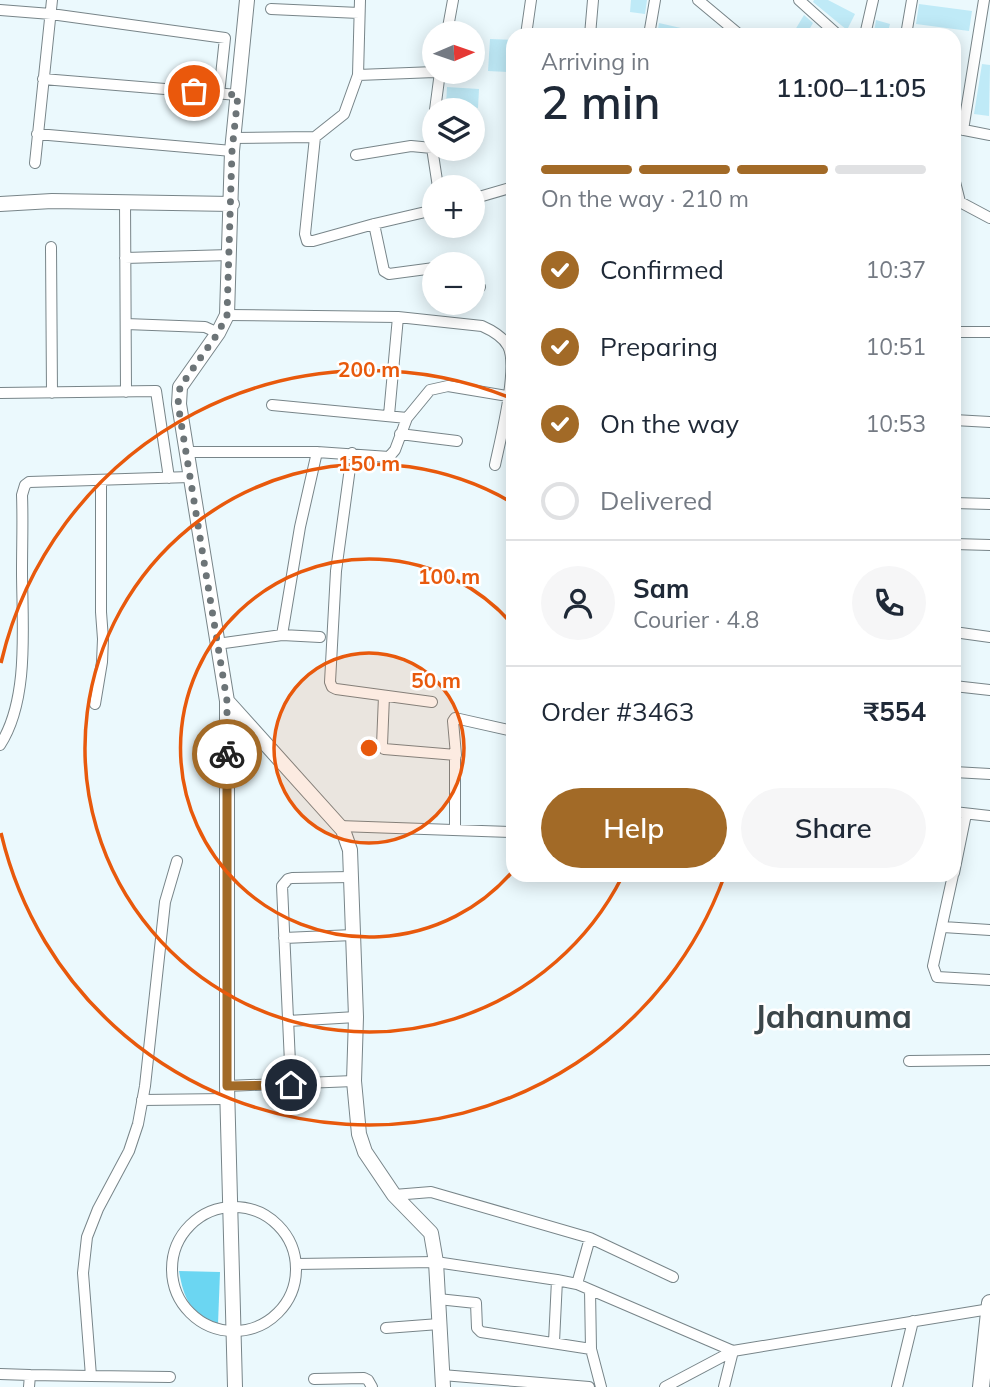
<!DOCTYPE html>
<html lang="en">
<head>
<meta charset="utf-8">
<style>
	:root { --surface:#fff; --page:#f6f6f7; --text:#1f2937; --muted:#747a83; --line:#e0e1e3; --accent:#a26a27 }
	body { margin:0; font-family:Mulish,sans-serif; background:var(--page); color:var(--text); height:100vh; display:flex; flex-direction:column; font-size:26px; white-space:nowrap }
	* { box-sizing:border-box; margin:0 }
	p { font-size:23px; color:var(--muted) }
	.icon { flex:none; width:38px; height:38px; fill:none; stroke:currentColor; stroke-width:2; stroke-linecap:round; stroke-linejoin:round }
	.map { position:relative; flex:1; overflow:hidden }
	.drawer { position:absolute; left:506px; top:28px; width:455px; height:854px; display:flex; flex-direction:column; background:var(--surface); border-radius:21px; box-shadow:0 4px 18px #0003 }
	.drawer>* { flex:none }
	.needle { width:46px; rotate:88deg }
	.controls { position:absolute; left:422px; top:21px; display:grid; gap:14px }
	.controls a { display:grid; place-items:center; width:63px; height:63px; border-radius:50%; background:var(--surface); box-shadow:0 4px 18px #0003; font-size:35px }
	.pin { position:absolute; display:grid; place-items:center; width:60px; height:60px; color:#fff; margin:-30px; border:4px solid #fff; border-radius:50%; box-shadow:0 2px 7px #0007 }
	.courier { position:absolute; display:grid; place-items:center; width:70px; height:70px; margin:-35px; border:5px solid #a26a27; border-radius:50%; background:#fff; color:#222; box-shadow:0 2px 9px #0007 }
	.head em { font-style:normal; font-weight:600 }
	.head div { display:flex; flex-direction:column-reverse }
	.head { display:flex; align-items:center; justify-content:space-between; height:119px; padding:0 35px }
	h1 { font-size:46px; font-weight:600; line-height:52px }
	.bar { display:grid; grid-template-columns:repeat(4,1fr); gap:10px 7px; align-content:center; height:84px; padding:0 35px }
	.bar i { height:9px; border-radius:5px; background:var(--line) }
	.bar .current { background:var(--accent) }
	.bar p { grid-column:span 4 }
	.line { display:flex; align-items:center; gap:18px; padding:0 35px; border-top:2px solid var(--line) }
	.line div { flex:1 }
	.round { display:grid; place-items:center; flex:none; width:74px; height:74px; border-radius:37px; background:var(--page) }
	ol { padding:0 35px; list-style:none }
	li { display:flex; align-items:center; gap:21px; height:77px }
	li p { margin-inline-start:auto }
	li .icon { padding:7px; border-radius:50%; background:var(--accent); color:#fff; stroke-width:4 }
	li:last-child { color:var(--muted) }
	li i { width:38px; height:38px; border:4px solid var(--line); border-radius:50% }
	.primary-button { display:flex; gap:14px; margin-top:auto; padding:14px 35px }
	.primary-button a { flex:1; height:80px; border-radius:42px; background:var(--accent); color:#fff; font-size:28px; font-weight:600; line-height:80px; text-align:center }
	.primary-button a+a { background:var(--page); color:var(--text) }
	.map>svg:first-child { display:block }
	.green { fill:#6bd6f2 }
	.building { fill:#bfeaf7 }
	.lines { fill:none; stroke-linecap:round; stroke-linejoin:round }
	.minor-casing { stroke:#788589; stroke-width:12 }
	.tertiary-casing { stroke:#788589; stroke-width:16 }
	.secondary-casing { stroke:#788589; stroke-width:18 }
	.minor { stroke:#fff; stroke-width:10 }
	.tertiary { stroke:#fff; stroke-width:14 }
	.secondary { stroke:#fff; stroke-width:16 }
	.done { stroke:#6c7477; stroke-width:7; stroke-dasharray:0 12.6 }
	.route { stroke:#a26a27; stroke-width:9 }
	.ring { fill:none; stroke:#e8590c; stroke-width:3.5 }
	.labels { text-anchor:middle; stroke-width:5; stroke-linejoin:round; paint-order:stroke }
	.district-label { font-size:32px; font-weight:bold; fill:#3b464a; stroke:#fff }
	.centre { fill:#e8590c; stroke:#fff; stroke-width:3.5 }
	.ring-label { font-size:21px; text-anchor:middle; font-weight:bold; fill:#e8590c; stroke:#fff; stroke-width:5; stroke-linejoin:round; paint-order:stroke }
</style>
</head>
<body>
<div class="map">
<svg width="990" height="1387" viewBox="0 0 990 1387">
	<rect width="100%" height="100%" fill="#ebf9fd"/>
	<path class="green" d="M179 1271 220 1272 218 1324C190 1312 184 1300 179 1271Z"/>
	<path class="building" d="M631 0H647L645 14 630 12Z
		M814 0H828L855 14 847 30 813 2Z
		M919 4 972 11 969 31 916 24Z
		M804 15 813 23 806 35H792Z
		M876 20 890 24 887 35 874 32Z
		M659 23 694 31 693 35H657Z
		M490 39 513 40 508 72 488 71Z
		M982 64 990 65 989 116 974 114Z
		M447 87 479 89 478 108 446 106Z"/>
	<g class="lines">
		<defs>
			<path id="minor" d="M698 0 740 35
				M799 0 838 35
				M271 9 359 13
				M0 10 51 14 225 38 219 94
				M447 33 453 0
				M526 35 531 0
				M590 35 593 0
				M649 35 655 0
				M865 35 873 0
				M906 35 912 0
				M358 75 360 0
				M43 79 238 95
				M435 110 440 72
				M434 119 432 148 438 187
				M954 128 990 135
				M963 130 984 0
				M37 134 232 151
				M315 137 305 234 307 241H313L374 224 434 210
				M233 138 315 137 344 114 358 75 435 72
				M356 155 411 146 432 148
				M35 163 52 0
				M954 178 960 202 990 218
				M472 199 513 187
				M125 201 126 392
				M374 224 384 271 389 274 434 268
				M51 247 52 393
				M125 258 230 255
				M472 286 480 287
				M227 315 398 317 482 326C491 330 503 337 508 346 519 367 500 441 495 465
				M126 324 205 327 218 333
				M954 332H990
				M0 393 156 391 169 478
				M272 405 407 418
				M389 415 398 317
				M954 420 990 422
				M400 434 457 441
				M186 452H317L389 457 395 450 407 418 430 390 448 386 513 397
				M352 453 336 571 330 682 332 687 336 689 432 702
				M954 503 990 504
				M954 544 990 545
				M954 632 990 637
				M282 635 320 637
				M217 644 282 635 300 527 317 452
				M954 686 990 690
				M384 696 382 745 384 749 456 755 453 721 455 718 513 731
				M95 704 102 662 103 639 101 612V480
				M0 745C30 699 22 623 22 571 22 545 23 520 22 495L25 485 29 482 190 477
				M455 755V829
				M954 772 990 774
				M954 812 990 816
				M339 826 513 832
				M954 873 966 814
				M953 875 933 966 937 977 990 980
				M943 927 990 930
				M284 938 353 935
				M288 1021 356 1017
				M909 1061 990 1060
				M291 1085 282 886 288 879 292 878 351 877
				M227 1086 354 1081
				M142 1100 227 1099
				M394 1195 431 1192 590 1238 673 1277
				M172 1269a62 62 0 1 1 124 0a62 62 0 1 1-124 0Z
				M296 1264 436 1262 557 1280 577 1284 733 1351 724 1387
				M577 1284 590 1238
				M590 1290 591 1349 601 1387
				M438 1299 476 1303 477 1328 481 1332 591 1349
				M386 1328 439 1324
				M554 1342 557 1280
				M0 1374 30 1375
				M442 1375 589 1387
				M91 1376 170 1377
				M314 1379 364 1378 368 1380 372 1387
				M29 1387 30 1375 91 1376 83 1273 87 1237 98 1209 129 1151 138 1124 145 1086 165 902 177 861
				M665 1387 733 1351 990 1309
				M897 1387 913 1321"/>
			<path id="tertiary" d="M0 204 52 201 232 204
				M227 701 343 830 350 850 356 1017 354 1081 359 1134 365 1152 394 1195 431 1233 436 1262 443 1387
				M235 1387 227 1086V701L179 404 180 387 218 333 227 315 232 151 247 0"/>
			<path id="secondary" d="M981 1387 990 1303"/>
		</defs>
		<use href="#minor" class="minor-casing"/>
		<use href="#tertiary" class="tertiary-casing"/>
		<use href="#secondary" class="secondary-casing"/>
		<use href="#minor" class="minor"/>
		<use href="#tertiary" class="tertiary"/>
		<use href="#secondary" class="secondary"/>
	</g>
	<g class="lines">
		<path class="done" d="M194 91 238 95 232 151 227 315 218 333 180 387 178 404 227 701V754"/>
		<path class="route" d="M227 754V1086L291 1085"/>
	</g>
	<circle cx="369" cy="748" r="95" fill="#e8590c" fill-opacity=".12"/>
	<g class="ring">
		<circle cx="369" cy="748" r="95"/>
		<path d="M513 871A189 189 0 1 1 513 625"/>
		<path d="M622 877A284 284 0 1 1 511 502"/>
		<path d="M724 877A378 378 0 0 1 1 833M1 663A378 378 0 0 1 511 398"/>
	</g>
	<g class="labels">
		<g class="district-label">
			<text x="833" y="1028">Jahanuma</text>
		</g>
	</g>
	<circle cx="369" cy="748" r="10" class="centre"/>
	<g class="ring-label">
		<text x="369" y="377">200 m</text>
		<text x="369" y="471">150 m</text>
		<text x="449" y="584">100 m</text>
		<text x="436" y="688">50 m</text>
	</g>
</svg>
<div class="controls">
<a><svg class="needle" viewBox="-14 -14 28 28"><path d="M0-13l5 13h-10z" fill="#e53935"/><path d="M0 13l5-13h-10z" fill="#747a83"/></svg></a>
<a><svg class="icon" aria-label="layers" viewBox="0 0 24 24"><path d="M12 4l9 5-9 5-9-5zM3 14l9 5 9-5"/></svg></a>
<a>+</a>
<a>−</a>
</div>
<div class="pin" style="left:194px;top:91px;background:#ea580c"><svg class="icon" aria-label="bag" viewBox="0 0 24 24"><path d="M5 8h14l-1 12H6zM9 8a3 3 0 0 1 6 0"/></svg></div>
<div class="pin" style="left:291px;top:1085px;background:#1f2937"><svg class="icon" aria-label="home" viewBox="0 0 24 24"><path d="M3 11l9-7 9 7M6 9v11h12V9"/></svg></div>
<div class="courier" style="left:227px;top:754px"><svg class="icon" aria-label="bike" viewBox="0 0 24 24"><circle cx="6" cy="16" r="4"/><circle cx="18" cy="16" r="4"/><path d="M6 16l4-8h5l3 8M10 8l3 8H6M13 5h3"/></svg></div>
<section class="drawer">
<div class="head"><div><h1>2 min</h1><p>Arriving in</p></div><em>11:00–11:05</em></div>
<div class="bar"><i class="current"></i><i class="current"></i><i class="current"></i><i></i><p>On the way · 210 m</p></div>
<ol>
<li><svg class="icon" aria-label="check" viewBox="0 0 24 24"><path d="M5 12l5 5 9-10"/></svg>Confirmed<p>10:37</p></li>
<li><svg class="icon" aria-label="check" viewBox="0 0 24 24"><path d="M5 12l5 5 9-10"/></svg>Preparing<p>10:51</p></li>
<li><svg class="icon" aria-label="check" viewBox="0 0 24 24"><path d="M5 12l5 5 9-10"/></svg>On the way<p>10:53</p></li>
<li><i></i>Delivered</li>
</ol>
<div class="line" style="height:126px"><a class="round"><svg class="icon" aria-label="person" viewBox="0 0 24 24"><circle cx="12" cy="8" r="4"/><path d="M4 21q1-7 8-7t8 7"/></svg></a><div><b>Sam</b><p>Courier · 4.8</p></div><a class="round"><svg class="icon" aria-label="phone" viewBox="0 0 24 24"><path d="M5 4h4l2 5-3 2q2 4 5 5l2-3 5 2v4C11 20 4 13 5 4z"/></svg></a></div>
<div class="line" style="height:91px"><div>Order #3463</div><b>₹554</b></div>
<div class="primary-button"><a>Help</a><a>Share</a></div>
</section>
</div>
</body>
</html>
